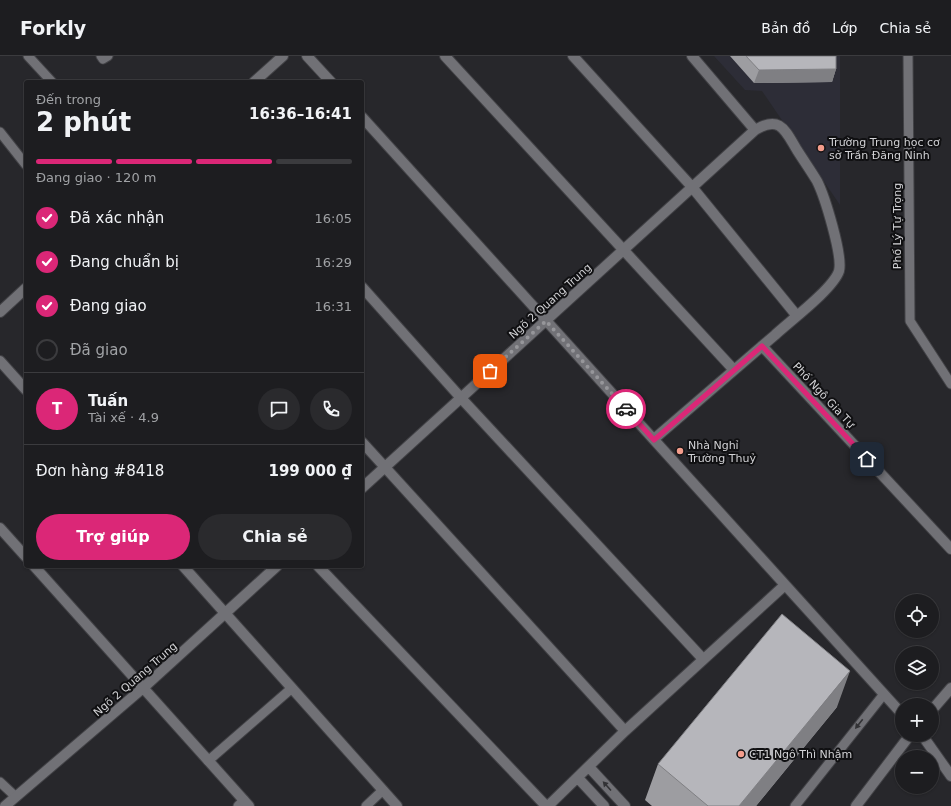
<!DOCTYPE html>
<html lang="vi">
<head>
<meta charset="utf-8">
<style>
	:root { --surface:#1d1d20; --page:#2a2a2d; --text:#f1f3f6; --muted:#a0a2a5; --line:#3b3b3e; --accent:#db2777 }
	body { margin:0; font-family:"DejaVu Sans",sans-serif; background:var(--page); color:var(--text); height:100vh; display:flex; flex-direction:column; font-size:15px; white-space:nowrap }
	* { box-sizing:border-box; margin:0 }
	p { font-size:13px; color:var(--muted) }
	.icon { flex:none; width:22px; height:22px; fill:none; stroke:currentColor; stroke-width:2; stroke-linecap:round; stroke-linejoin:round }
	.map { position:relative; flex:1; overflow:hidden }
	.details { position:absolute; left:24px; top:24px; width:340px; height:488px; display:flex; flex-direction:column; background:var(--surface); border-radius:4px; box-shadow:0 1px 3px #0004,0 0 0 1px var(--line) }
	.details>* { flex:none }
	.buttons { position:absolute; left:895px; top:538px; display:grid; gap:8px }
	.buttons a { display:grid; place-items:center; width:44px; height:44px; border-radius:50%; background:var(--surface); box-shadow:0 1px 3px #0004,0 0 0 1px var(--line); font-size:20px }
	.pin { position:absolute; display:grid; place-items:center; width:34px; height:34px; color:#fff; margin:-17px; border-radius:8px; box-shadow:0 2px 6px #0006 }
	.courier { position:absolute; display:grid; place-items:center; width:40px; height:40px; margin:-20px; border:3px solid #db2777; border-radius:50%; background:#fff; color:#222; box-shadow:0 1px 5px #0007 }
	.overview em { font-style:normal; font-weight:800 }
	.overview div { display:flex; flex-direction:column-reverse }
	.overview { display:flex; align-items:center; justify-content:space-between; height:68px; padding:0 12px }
	h1 { font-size:26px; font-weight:800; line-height:30px }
	.bar { display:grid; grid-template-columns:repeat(4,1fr); gap:6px 4px; align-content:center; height:48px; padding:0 12px }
	.bar i { height:5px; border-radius:3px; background:var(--line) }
	.bar .selected { background:var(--accent) }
	.bar p { grid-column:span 4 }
	.line { display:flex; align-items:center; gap:10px; padding:0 12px; border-top:1px solid var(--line) }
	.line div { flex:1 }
	.round { display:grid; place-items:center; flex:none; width:42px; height:42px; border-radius:21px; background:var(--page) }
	ol { padding:0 12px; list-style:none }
	li { display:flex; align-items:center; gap:12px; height:44px }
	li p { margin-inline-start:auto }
	li .icon { padding:4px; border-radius:50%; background:var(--accent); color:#fff; stroke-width:4 }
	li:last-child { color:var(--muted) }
	li i { width:22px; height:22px; border:2px solid var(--line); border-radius:50% }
	.action { display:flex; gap:8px; margin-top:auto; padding:8px 12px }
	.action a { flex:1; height:46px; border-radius:24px; background:var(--accent); color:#fff; font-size:16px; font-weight:800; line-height:46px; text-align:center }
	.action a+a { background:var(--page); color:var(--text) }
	header { display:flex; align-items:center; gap:24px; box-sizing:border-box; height:56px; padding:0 20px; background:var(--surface); border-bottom:1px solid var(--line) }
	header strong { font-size:19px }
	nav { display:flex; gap:22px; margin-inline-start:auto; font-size:14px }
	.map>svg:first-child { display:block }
	.built { fill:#2d2d37 }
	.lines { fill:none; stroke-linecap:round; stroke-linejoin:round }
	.lane-casing { stroke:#424246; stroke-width:11 }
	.street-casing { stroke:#424246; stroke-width:12 }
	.secondary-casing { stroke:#424246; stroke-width:12 }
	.lane { stroke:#717176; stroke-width:9 }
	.street { stroke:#717176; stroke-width:10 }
	.secondary { stroke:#717176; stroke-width:10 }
	.wall { fill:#9d9da1 }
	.shaded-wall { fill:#7f7f83 }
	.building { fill:#b6b6bb; stroke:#7f7f83 }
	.oneway { fill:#323235 }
	.done { stroke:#96969a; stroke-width:4; stroke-dasharray:0 7.2 }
	.route { stroke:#db2777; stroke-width:5 }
	.poi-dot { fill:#f49d8c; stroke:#101012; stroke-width:1.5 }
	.labels { text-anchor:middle; stroke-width:4; stroke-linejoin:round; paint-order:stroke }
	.poi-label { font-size:11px; fill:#d2d2d5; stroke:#101012; text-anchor:start }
	.street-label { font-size:11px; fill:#d2d2d5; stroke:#101012 }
</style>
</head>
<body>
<header>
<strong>Forkly</strong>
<nav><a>Bản đồ</a><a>Lớp</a><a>Chia sẻ</a></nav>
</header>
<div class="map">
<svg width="951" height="750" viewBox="0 0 951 750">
	<rect width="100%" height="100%" fill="#27272b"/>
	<path class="built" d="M714 0H840V149L762 35 745 34Z"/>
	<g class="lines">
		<defs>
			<path id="lane" d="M28 0 52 26
				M101 0 103 3 108 0
				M908 0 910 265 951 328
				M0 76 26 109
				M208 705 292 632
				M0 726 16 741
				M238 750 244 744
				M366 750 383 734
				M795 750 884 638"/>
			<path id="street" d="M307 0 331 26
				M445 0 734 314
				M573 0 692 131 797 260
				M692 0 755 74
				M254 26 283 0
				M362 61 902 658
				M362 231 461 342 703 603
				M0 256 26 232
				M762 290 951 493
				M0 305 26 334
				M362 386 625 675
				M362 432 755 74C780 59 785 74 797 94 804 105 811 115 817 125 825 141 843 200 839 215 833 233 790 265 775 279 734 314 694 349 654 383
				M0 472 26 501
				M34 510 249 750
				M183 510 397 750
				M318 510 546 750
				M922 679 951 720
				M589 711 625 750
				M578 722 604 750
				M5 750 143 632 277 510
				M548 750 625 675 785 529"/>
			<path id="secondary" d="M932 654 951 632
				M856 750 910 679"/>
		</defs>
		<use href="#lane" class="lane-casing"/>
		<use href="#street" class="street-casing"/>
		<use href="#secondary" class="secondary-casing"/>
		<use href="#lane" class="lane"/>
		<use href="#street" class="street"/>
		<use href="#secondary" class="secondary"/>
	</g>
	<path class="wall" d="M730 0H836V13L832 26 754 27Z
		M837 651 756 750H652L645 744 658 708Z"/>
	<path class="shaded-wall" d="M836 13 832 26 754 27 759 14Z
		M850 615 837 651 756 750H739Z"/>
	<path class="building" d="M746 0H836V13L759 14Z
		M782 558 850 615 739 750H708L658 708Z"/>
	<defs><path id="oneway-solid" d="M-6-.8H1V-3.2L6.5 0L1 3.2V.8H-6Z"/></defs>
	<g class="oneway">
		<use href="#oneway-solid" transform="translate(859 668) rotate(128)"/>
		<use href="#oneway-solid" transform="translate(607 730) rotate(-132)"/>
	</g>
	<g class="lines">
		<path class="done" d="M490 315 546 265 626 353"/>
		<path class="route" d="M626 353 654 384 762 290 867 403"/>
	</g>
	<g class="poi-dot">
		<circle cx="821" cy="92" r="4"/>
		<circle cx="680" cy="395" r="4"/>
		<circle cx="741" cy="698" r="4"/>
	</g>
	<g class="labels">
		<g class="poi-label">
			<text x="829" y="90">Trường Trung học cơ<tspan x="829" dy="13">sở Trần Đăng Ninh</tspan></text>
			<text x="688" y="393">Nhà Nghỉ<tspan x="688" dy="13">Trường Thuỷ</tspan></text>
			<text x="749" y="702">CT1 Ngô Thì Nhậm</text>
		</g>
		<g class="street-label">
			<text transform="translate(897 170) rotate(-90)" y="4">Phố Lý Tự Trọng</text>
			<text transform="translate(550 245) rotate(-42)" y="4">Ngõ 2 Quang Trung</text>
			<text transform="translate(824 339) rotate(47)" y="4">Phố Ngô Gia Tự</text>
			<text transform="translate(135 623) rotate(-41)" y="4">Ngõ 2 Quang Trung</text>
		</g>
	</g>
</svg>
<div class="buttons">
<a><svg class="icon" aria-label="locate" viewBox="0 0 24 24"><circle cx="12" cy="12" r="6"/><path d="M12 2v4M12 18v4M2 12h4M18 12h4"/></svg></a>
<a><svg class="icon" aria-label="layers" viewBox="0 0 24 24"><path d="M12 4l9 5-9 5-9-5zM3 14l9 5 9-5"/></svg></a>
<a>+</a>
<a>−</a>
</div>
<div class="pin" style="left:490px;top:315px;background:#ea580c"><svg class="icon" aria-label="bag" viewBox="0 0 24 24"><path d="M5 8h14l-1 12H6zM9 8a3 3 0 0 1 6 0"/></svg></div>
<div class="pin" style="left:867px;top:403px;background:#1f2937"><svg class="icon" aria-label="home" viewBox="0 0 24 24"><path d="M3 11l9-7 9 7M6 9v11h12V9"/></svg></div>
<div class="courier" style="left:626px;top:353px"><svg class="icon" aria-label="car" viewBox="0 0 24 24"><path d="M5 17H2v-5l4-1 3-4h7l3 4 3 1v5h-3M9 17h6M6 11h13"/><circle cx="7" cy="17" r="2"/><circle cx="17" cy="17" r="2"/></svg></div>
<section class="details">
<div class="overview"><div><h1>2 phút</h1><p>Đến trong</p></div><em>16:36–16:41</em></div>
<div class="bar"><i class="selected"></i><i class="selected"></i><i class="selected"></i><i></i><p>Đang giao · 120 m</p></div>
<ol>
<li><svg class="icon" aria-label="check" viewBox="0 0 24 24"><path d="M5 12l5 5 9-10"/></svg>Đã xác nhận<p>16:05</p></li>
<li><svg class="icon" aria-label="check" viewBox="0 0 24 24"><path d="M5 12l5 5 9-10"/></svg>Đang chuẩn bị<p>16:29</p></li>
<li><svg class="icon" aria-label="check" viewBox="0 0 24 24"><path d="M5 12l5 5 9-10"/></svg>Đang giao<p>16:31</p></li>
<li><i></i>Đã giao</li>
</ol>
<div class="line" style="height:72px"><b class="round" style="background:var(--accent);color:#fff">T</b><div><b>Tuấn</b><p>Tài xế · 4.9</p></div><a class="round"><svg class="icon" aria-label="chat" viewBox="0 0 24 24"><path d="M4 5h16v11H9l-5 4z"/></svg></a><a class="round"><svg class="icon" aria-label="phone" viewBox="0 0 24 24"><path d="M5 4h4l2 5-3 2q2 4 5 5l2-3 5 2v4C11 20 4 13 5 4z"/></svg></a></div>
<div class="line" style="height:52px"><div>Đơn hàng #8418</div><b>199 000 ₫</b></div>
<div class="action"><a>Trợ giúp</a><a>Chia sẻ</a></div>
</section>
</div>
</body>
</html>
